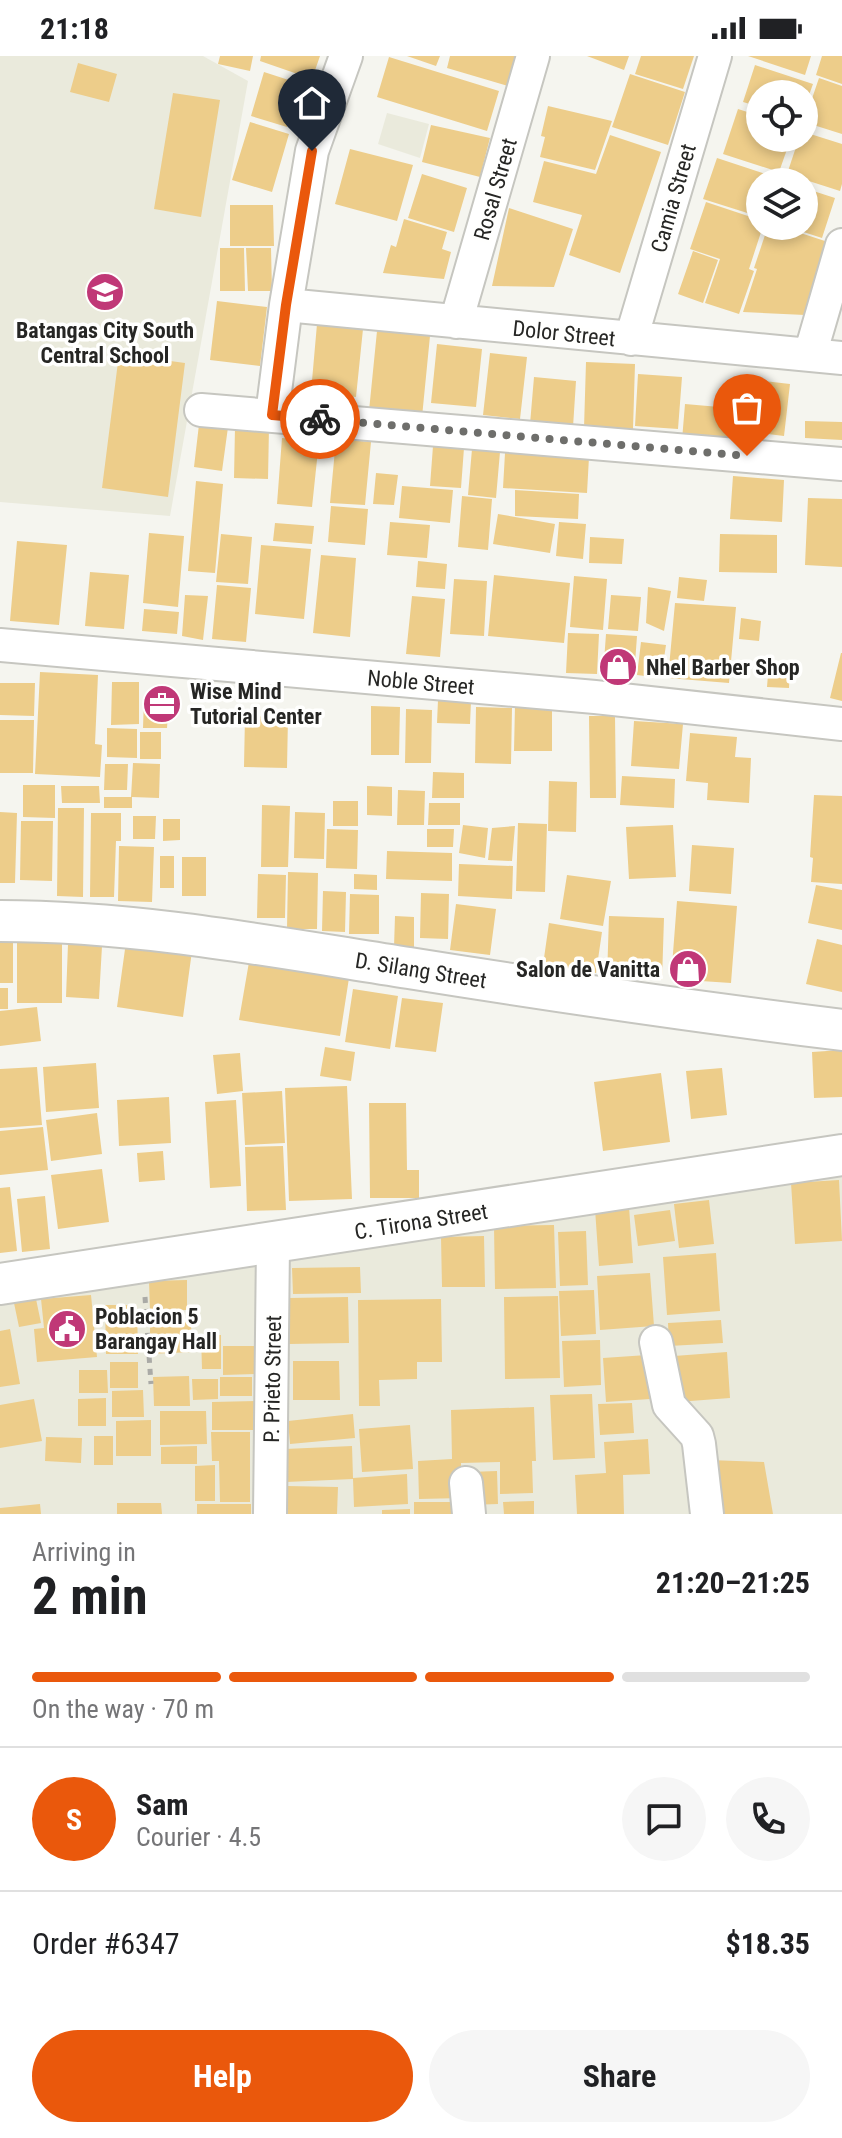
<!DOCTYPE html>
<html lang="en">
<head>
<meta charset="utf-8">
<style>
	:root { --surface:#fff; --page:#f6f6f6; --text:#202124; --muted:#757577; --line:#e0e0e0; --accent:#ea580c }
	body { margin:0; font-family:"Roboto Condensed",sans-serif; background:var(--page); color:var(--text); height:100vh; display:flex; flex-direction:column; font-size:30px; white-space:nowrap }
	* { box-sizing:border-box; margin:0 }
	p { font-size:26px; color:var(--muted) }
	.icon { flex:none; width:44px; height:44px; fill:none; stroke:currentColor; stroke-width:2; stroke-linecap:round; stroke-linejoin:round }
	.map { position:relative; height:1458px; overflow:hidden }
	.sheet { display:flex; flex-direction:column; background:var(--surface); flex:1 }
	.sheet>* { flex:none }
	.tools { position:absolute; left:746px; top:24px; display:grid; gap:16px }
	.tools a { display:grid; place-items:center; width:72px; height:72px; border-radius:50%; background:var(--surface); box-shadow:0 4px 12px #0003; font-size:40px }
	.pin { position:absolute; display:grid; place-items:center; width:68px; height:68px; color:#fff; margin:-82px -34px; border-radius:50% 50% 50% 0; rotate:-45deg; box-shadow:0 0 8px #0007 }
	.pin .icon { rotate:45deg }
	.courier { position:absolute; display:grid; place-items:center; width:80px; height:80px; margin:-40px; border:6px solid #ea580c; border-radius:50%; background:#fff; color:#222; box-shadow:0 2px 10px #0007 }
	.headline em { font-style:normal; font-weight:700 }
	.headline div { display:flex; flex-direction:column-reverse }
	.headline { display:flex; align-items:center; justify-content:space-between; height:136px; padding:0 32px }
	h1 { font-size:52px; font-weight:700; line-height:60px }
	.bar { display:grid; grid-template-columns:repeat(4,1fr); gap:12px 8px; align-content:center; height:96px; padding:0 32px }
	.bar i { height:10px; border-radius:6px; background:var(--line) }
	.bar .selected { background:var(--accent) }
	.bar p { grid-column:span 4 }
	.line { display:flex; align-items:center; gap:20px; padding:0 32px; border-top:2px solid var(--line) }
	.line div { flex:1 }
	.round { display:grid; place-items:center; flex:none; width:84px; height:84px; border-radius:42px; background:var(--page) }
	.primary-button { display:flex; gap:16px; margin-top:auto; padding:16px 32px }
	.primary-button a { flex:1; height:92px; border-radius:48px; background:var(--accent); color:#fff; font-size:32px; font-weight:700; line-height:92px; text-align:center }
	.primary-button a+a { background:var(--page); color:var(--text) }
	.status { display:flex; justify-content:space-between; align-items:center; height:56px; padding:0 40px; background:var(--surface); direction:ltr }
	.status svg { height:22px; fill:currentColor }
	.map>svg:first-child { display:block }
	.built { fill:#eaeadc }
	.building { fill:#edcd8a }
	.lines { fill:none; stroke-linecap:round; stroke-linejoin:round }
	.minor-casing { stroke:#c6c6c0; stroke-width:36 }
	.major-casing { stroke:#c6c6c0; stroke-width:44 }
	.path { stroke:#aaaaa6; stroke-width:5; stroke-dasharray:6 6; stroke-linecap:butt }
	.minor { stroke:#fff; stroke-width:32 }
	.major { stroke:#fff; stroke-width:40 }
	.done { stroke:#6e6e6b; stroke-width:8; stroke-dasharray:0 14.4 }
	.route { stroke:#ea580c; stroke-width:10 }
	.labels { text-anchor:middle; stroke-width:7; stroke-linejoin:round; paint-order:stroke }
	.street-label { font-size:22px; fill:#262624; stroke:#fffffe }
	.poi-label { font-size:22px; font-weight:bold; fill:#262624; stroke:#fffffe; text-anchor:start }
</style>
</head>
<body>
<div class="status"><b>21:18</b><svg viewBox="0 0 49 12"><path d="M0 12V9h3v3zM5 12V6h3v6zM10 12V3h3v9zM15 12V0h3v12zM26 1h20v11H26zM47 4h2v5h-2z"/></svg></div>
<div class="map">
<svg width="842" height="1458" viewBox="0 0 842 1458">
	<rect width="100%" height="100%" fill="#f5f5ef"/>
	<path class="built" d="M0 0H203L248 25 170 460 0 446Z
		M387 57 429 68 420 102 378 88Z
		M842 1117V1458H284L287 1204Z
		M261 1204 257 1458H0V1244Z"/>
	<path class="building" d="M220 0H253L250 15 218 8Z
		M261 0H320L312 23 260 5Z
		M407 0H440L436 10Z
		M450 0H517L508 30 447 12Z
		M587 0H629L624 14Z
		M641 0H694L683 33 635 18Z
		M748 0H811L805 19Z
		M822 0H842V28L816 19Z
		M389 1 499 35 487 75 377 41Z
		M78 7 117 18 109 46 70 36Z
		M755 9 813 28 804 53V38H760V51L743 46Z
		M264 16 301 28 287 71 251 60Z
		M630 18 685 36 668 89 612 71Z
		M819 22 842 30V78L804 66Z
		M173 37 220 44 201 161 154 153Z
		M548 50 612 65 595 114 540 101 545 81 541 80Z
		M738 53 760 60V82H791L779 116 723 98Z
		M250 66 289 78 272 136 232 124Z
		M431 69 490 82 480 121 422 106Z
		M804 76 842 88V128L840 135 787 118 799 82H804Z
		M610 79 661 96 620 217 569 199 582 159 533 146 544 105 596 118Z
		M350 93 413 109 397 165 335 148Z
		M717 102 781 123 780 126H760V161L703 143Z
		M422 118 467 132 454 176 408 162Z
		M804 132 835 142 822 182 788 171 804 170Z
		M706 146 760 164V170H763L749 213 754 215 739 258 705 247 720 203 690 193Z
		M230 149H273L274 190H230Z
		M509 152 573 173 554 231 492 230Z
		M404 163 447 176 442 193 451 196 444 223 383 217 391 189 396 191Z
		M768 170H779L828 186 805 259 743 256 757 213 754 212Z
		M220 192H244L245 235H220Z
		M246 192H271L272 235H248Z
		M693 195 718 204 703 247 678 238Z
		M217 245 267 251 260 310 210 304Z
		M317 268 363 273 356 341 311 336Z
		M377 275 430 280 422 361 369 355Z
		M437 288 482 293 476 351 431 347Z
		M490 297 527 301 520 363 483 359Z
		M119 298 185 307 168 441 102 432Z
		M586 306 635 308 633 373 584 372Z
		M638 318 682 321 678 373 635 370Z
		M534 321 576 325 573 371 530 368Z
		M739 322 790 328 784 380 734 374Z
		M685 348 731 352 728 388 682 384Z
		M200 360 229 364 222 415 194 411Z
		M805 365 842 366V384L805 382Z
		M235 371H269L268 423 234 422Z
		M282 382 319 385 312 451 277 448Z
		M336 383 371 386 365 449 330 447Z
		M433 390 464 392 461 432 430 430Z
		M472 393 500 396 496 442 468 439Z
		M505 397 589 401 587 437 503 432Z
		M376 417 398 419 394 449 373 448Z
		M733 420 784 424 782 466 730 463Z
		M196 425 223 428 215 517 188 515Z
		M402 430 453 434 450 467 399 462Z
		M515 434 579 438 578 463 515 460Z
		M462 440 492 443 488 494 458 491Z
		M808 442 842 443V511L805 509Z
		M331 450 368 453 365 489 328 486Z
		M498 458 555 468 550 497 493 488Z
		M390 466 430 469 427 502 387 499Z
		M559 466 586 468 583 503 556 500Z
		M275 467 314 470 312 488 273 485Z
		M149 477 184 480 178 551 143 547Z
		M221 478 252 481 248 528 216 526Z
		M720 478 777 479V517L719 516Z
		M590 481 624 483 622 508 589 507Z
		M17 485 67 489 59 569 10 565Z
		M261 489 311 493 304 563 255 558Z
		M321 499 356 502 350 581 313 577Z
		M418 505 447 508 445 533 416 531Z
		M90 516 129 519 124 573 85 570Z
		M494 519 570 527 564 587 488 580Z
		M574 520 607 523 603 574 570 571Z
		M679 521 707 524 704 545 677 542Z
		M454 523 487 525 484 580 450 578Z
		M217 529 251 532 246 586 212 583Z
		M648 531 671 535 664 575 646 567Z
		M185 539 208 540 203 584 182 580Z
		M611 539 641 541 638 575 608 573Z
		M412 540 445 543 440 601 406 598Z
		M675 547 736 551 729 627 668 622Z
		M144 553 179 556 177 578 142 575Z
		M741 562 761 565 759 585 739 583Z
		M568 577 599 578 597 618 566 617Z
		M606 578 637 580 634 621 603 619Z
		M641 586 666 589 661 622 637 619Z
		M841 597H842V645L830 642Z
		M769 606 790 607 789 632 767 631Z
		M40 616 98 619 95 688 102 689 100 721 35 718Z
		M112 626H139V668L111 669Z
		M0 627H35L34 660 0 659Z
		M144 642 169 643 167 672H143Z
		M438 644 471 645 470 668 437 667Z
		M515 649 552 650V695H514Z
		M371 650 400 651 399 699H371Z
		M476 651 512 652 511 708 475 707Z
		M406 653 432 654 431 707H405Z
		M245 660 288 661 287 712 244 711Z
		M589 660H615L616 742H590Z
		M0 664H34L33 717H0Z
		M634 665 683 668 679 713 631 710Z
		M107 672 137 673V702L107 701Z
		M140 676H161V703H140Z
		M690 677 737 681 735 701 751 702 749 747 707 744 708 727 686 725Z
		M133 707 160 708 159 742 132 741V752H104V741H131Z
		M105 708H128L127 734H104Z
		M433 716 464 717V742H432Z
		M622 720 675 723 674 752 620 749Z
		M549 725 577 726 576 776 548 775Z
		M23 729H55V762L23 761Z
		M61 730H99L100 747H62Z
		M367 730 392 731V760L367 759Z
		M398 734 425 735 424 769H397Z
		M814 739 842 740V828L811 826 813 802 810 801Z
		M333 745H358V770H333Z
		M429 747H460V769H428Z
		M262 749 290 750 288 811H261Z
		M58 752H84L83 841 57 840Z
		M0 756 17 757 15 827H0Z
		M295 756 325 757 324 803 294 802Z
		M91 757H121V785H116L114 841H90Z
		M133 760H156L155 783H133Z
		M163 763H180V784L163 785Z
		M21 765H53L52 825 20 824Z
		M518 767 547 768 545 836 516 835Z
		M463 769 488 772 485 802 459 797Z
		M673 769 676 821 629 823 626 771Z
		M515 770 512 805 488 804 492 772Z
		M327 773 358 774 357 813 326 812Z
		M427 773H454L453 791H427Z
		M692 789 734 792 731 838 689 835Z
		M119 790 154 791 152 846 118 845Z
		M387 795 452 797V825L386 823Z
		M160 800H174V832H160Z
		M182 801H206V840H182Z
		M459 808 513 810 512 843 458 840Z
		M288 816 318 817 317 873H287Z
		M258 818 286 819 285 862H257Z
		M354 818 377 819V834L354 833Z
		M567 819 611 825 603 870 560 863Z
		M816 829 842 834V874L808 867Z
		M323 835 346 836 345 876 322 875Z
		M421 837 449 838 448 883 420 882Z
		M350 838 379 839V878H349Z
		M677 845 737 850 731 927 671 923Z
		M456 848 496 853 490 899 450 894Z
		M395 860 414 861V891H394Z
		M609 860 664 862 662 924 607 922Z
		M549 867 602 876 596 917 543 909Z
		M17 879H62V947H17Z
		M0 880H13V927H0Z
		M817 883 842 889V936L806 928Z
		M126 886 192 895 183 961 117 951Z
		M68 888 102 890 99 943 66 941Z
		M249 906 349 922 340 980 239 964Z
		M0 932H8V953H0Z
		M353 933 398 940 390 993 345 986Z
		M402 942 443 947 436 996 395 991Z
		M37 951 41 985 0 990V955Z
		M325 991 355 996 351 1025 320 1020Z
		M842 994V1041L814 1042 812 996Z
		M240 997 243 1035 217 1038 213 999Z
		M96 1007 99 1052 46 1056 43 1011Z
		M37 1011 42 1069 0 1072V1013Z
		M722 1012 727 1059 691 1063 686 1015Z
		M661 1017 670 1086 603 1095 594 1026Z
		M347 1030 352 1143 289 1145 285 1032Z
		M282 1035 285 1087 245 1089 242 1037Z
		M169 1041 171 1087 119 1090 117 1044Z
		M236 1044 241 1130 210 1132 205 1046Z
		M369 1047H406L407 1114H419V1142H370Z
		M97 1057 102 1098 51 1105 46 1064Z
		M43 1071 48 1114 0 1119V1075Z
		M283 1090 286 1154 247 1155 245 1091Z
		M163 1095 165 1124 139 1126 137 1097Z
		M102 1113 109 1166 58 1173 51 1119Z
		M839 1124 842 1185 795 1188 791 1127Z
		M10 1131 17 1195 0 1197V1132Z
		M45 1140 50 1193 22 1196 17 1143Z
		M709 1144 714 1188 679 1192 674 1148Z
		M629 1151 633 1207 599 1210 595 1153Z
		M670 1154 675 1185 638 1190 634 1159Z
		M554 1169 556 1232 495 1233 494 1170Z
		M586 1175 588 1229 560 1230 558 1176Z
		M484 1180 485 1231H442L441 1181Z
		M716 1197 720 1255 667 1259 663 1201Z
		M360 1211 361 1237 293 1238 292 1212Z
		M650 1217 654 1270 600 1274 597 1220Z
		M187 1224V1254L150 1255 149 1225Z
		M594 1234 596 1278 561 1280 559 1235Z
		M91 1239 97 1301 37 1306 34 1273 44 1272 41 1243Z
		M558 1240 560 1322 505 1323 504 1241Z
		M348 1241 349 1287 289 1288V1242Z
		M36 1243 41 1267 19 1271 14 1247Z
		M441 1243 442 1306H417V1323L379 1324 380 1350H359L358 1244Z
		M105 1249H137L138 1298H106Z
		M721 1264 723 1287 669 1290 668 1267Z
		M191 1266 192 1296 150 1298V1268Z
		M10 1273 20 1328 0 1331V1275Z
		M201 1279H221V1313H202Z
		M600 1284 601 1329 564 1331 562 1285Z
		M223 1290H256V1318L223 1319Z
		M727 1296 730 1342 664 1347 661 1301Z
		M647 1299 650 1343 606 1346 603 1302Z
		M293 1305H339L340 1344H293Z
		M110 1306H138V1332H110Z
		M79 1314H107L108 1337H79Z
		M189 1320 190 1350H154L153 1321Z
		M220 1321H252V1340H220Z
		M192 1323H218V1343L193 1344Z
		M143 1334 144 1361H112V1335Z
		M592 1338 595 1402 553 1404 550 1339Z
		M106 1342V1370H78V1343Z
		M34 1343 42 1385 0 1392V1349Z
		M256 1345V1374H212V1346Z
		M632 1347 634 1377 600 1379 598 1348Z
		M534 1351 536 1405H532L533 1437 500 1438V1406L461 1407 462 1442 419 1443 418 1405 452 1403 451 1354Z
		M160 1355H206L207 1388 160 1389Z
		M353 1358 355 1382 290 1388 288 1365Z
		M151 1364V1400H116V1365Z
		M410 1369 413 1413 362 1416 359 1373Z
		M211 1376H250V1446H220L219 1405H212Z
		M94 1380H113V1409H94Z
		M46 1381 82 1382 81 1407 45 1405Z
		M648 1383 650 1418 623 1419 624 1458H577L575 1419 606 1417 604 1386Z
		M197 1390V1408H161V1391Z
		M352 1390 353 1422 407 1418 408 1448 354 1451 353 1423 286 1426 285 1393Z
		M709 1404 764 1406 773 1458H716Z
		M215 1409V1445H195V1410Z
		M497 1415 498 1448 470 1449 469 1416Z
		M287 1430 338 1431 337 1458H286Z
		M534 1445V1458H504L503 1446Z
		M414 1446H465V1458H414Z
		M117 1447H161L162 1458H117Z
		M40 1448 41 1458H0V1452Z
		M197 1448H251V1458H197Z
		M410 1453V1458H382V1454Z"/>
	<g class="lines">
		<defs>
			<path id="minor" d="M286 249 842 302
				M456 266 533 0
				M631 283 715 0
				M810 299 842 189
				M201 354 842 408
				M272 359 286 249 312 95 346 0
				M0 589 595 641 842 668
				M656 1286 669 1349 697 1380 699 1388 707 1458
				M466 1427 469 1458
				M270 1458 273 1188"/>
			<path id="major" d="M0 865C138 865 274 891 409 912 553 935 697 956 842 974
				M0 1228 842 1099"/>
		</defs>
		<use href="#minor" class="minor-casing"/>
		<use href="#major" class="major-casing"/>
		<path class="path" d="M145 1241 151 1328"/>
		<use href="#minor" class="minor"/>
		<use href="#major" class="major"/>
	</g>
	<g class="lines">
		<path class="done" d="M320 363 747 400"/>
		<path class="route" d="M312 95 286 249 272 359 320 363"/>
	</g>
	<defs>
		<symbol id="school-disc" viewBox="-11 -11 22 22"><circle r="9.5" fill="#c03877" stroke="#fffffe"/><path d="M0-5L7-2L0 1L-7-2ZM-4 1L0 2.5L4 1V4Q0 6-4 4Z" fill="#fff"/></symbol>
		<symbol id="shop-disc" viewBox="-11 -11 22 22"><circle r="9.5" fill="#c03877" stroke="#fffffe"/><path d="M-5-2.5h2.3a2.7 3.5 0 0 1 5.4 0H5L5.5 6h-11ZM-1.5-2.5h3a1.5 2.3 0 0 0-3 0Z" fill="#fff"/></symbol>
		<symbol id="office-disc" viewBox="-11 -11 22 22"><circle r="9.5" fill="#c03877" stroke="#fffffe"/><path d="M-6-3h4V-5.5h4V-3h4V5H-6ZM-1-4.5V-3h2v-1.5ZM-6 0V1H6V0Z" fill="#fff"/></symbol>
		<symbol id="civic-disc" viewBox="-11 -11 22 22"><circle r="9.5" fill="#c03877" stroke="#fffffe"/><path d="M-.6-6.5H3V-4.5H.6V-3L4-1V1h2V6H-6V1h2V-1L-.6-3ZM-1.2 2.5V6h2.4V2.5Z" fill="#fff"/></symbol>
	</defs>
	<g fill-rule="evenodd">
		<use href="#school-disc" x="83" y="214" width="44" height="44"/>
		<use href="#shop-disc" x="596" y="589" width="44" height="44"/>
		<use href="#office-disc" x="140" y="626" width="44" height="44"/>
		<use href="#shop-disc" x="666" y="891" width="44" height="44"/>
		<use href="#civic-disc" x="45" y="1251" width="44" height="44"/>
	</g>
	<g class="labels">
		<g class="street-label">
			<text transform="translate(495 133) rotate(-74)" y="8">Rosal Street</text>
			<text transform="translate(673 142) rotate(-74)" y="8">Camia Street</text>
			<text transform="translate(564 277) rotate(6)" y="8">Dolor Street</text>
			<text transform="translate(421 626) rotate(5)" y="8">Noble Street</text>
			<text transform="translate(421 914) rotate(9)" y="8">D. Silang Street</text>
			<text transform="translate(421 1165) rotate(-9)" y="8">C. Tirona Street</text>
			<text transform="translate(272 1323) rotate(-89)" y="8">P. Prieto Street</text>
		</g>
		<g class="poi-label">
			<text x="105" y="282" text-anchor="middle">Batangas City South<tspan x="105" dy="25">Central School</tspan></text>
			<text x="646" y="619">Nhel Barber Shop</text>
			<text x="190" y="643">Wise Mind<tspan x="190" dy="25">Tutorial Center</tspan></text>
			<text x="660" y="921" text-anchor="end">Salon de Vanitta</text>
			<text x="95" y="1268">Poblacion 5<tspan x="95" dy="25">Barangay Hall</tspan></text>
		</g>
	</g>
</svg>
<div class="tools">
<a><svg class="icon" aria-label="locate" viewBox="0 0 24 24"><circle cx="12" cy="12" r="6"/><path d="M12 2v4M12 18v4M2 12h4M18 12h4"/></svg></a>
<a><svg class="icon" aria-label="layers" viewBox="0 0 24 24"><path d="M12 4l9 5-9 5-9-5zM3 14l9 5 9-5"/></svg></a>
</div>
<div class="pin" style="left:747px;top:400px;background:#ea580c"><svg class="icon" aria-label="bag" viewBox="0 0 24 24"><path d="M5 8h14l-1 12H6zM9 8a3 3 0 0 1 6 0"/></svg></div>
<div class="pin" style="left:312px;top:95px;background:#1f2937"><svg class="icon" aria-label="home" viewBox="0 0 24 24"><path d="M3 11l9-7 9 7M6 9v11h12V9"/></svg></div>
<div class="courier" style="left:320px;top:363px"><svg class="icon" aria-label="bike" viewBox="0 0 24 24"><circle cx="6" cy="16" r="4"/><circle cx="18" cy="16" r="4"/><path d="M6 16l4-8h5l3 8M10 8l3 8H6M13 5h3"/></svg></div>
</div>
<section class="sheet">
<div class="headline"><div><h1>2 min</h1><p>Arriving in</p></div><em>21:20–21:25</em></div>
<div class="bar"><i class="selected"></i><i class="selected"></i><i class="selected"></i><i></i><p>On the way · 70 m</p></div>
<div class="line" style="height:144px"><b class="round" style="background:var(--accent);color:#fff">S</b><div><b>Sam</b><p>Courier · 4.5</p></div><a class="round"><svg class="icon" aria-label="chat" viewBox="0 0 24 24"><path d="M4 5h16v11H9l-5 4z"/></svg></a><a class="round"><svg class="icon" aria-label="phone" viewBox="0 0 24 24"><path d="M5 4h4l2 5-3 2q2 4 5 5l2-3 5 2v4C11 20 4 13 5 4z"/></svg></a></div>
<div class="line" style="height:104px"><div>Order #6347</div><b>$18.35</b></div>
<div class="primary-button"><a>Help</a><a>Share</a></div>
</section>
</body>
</html>
